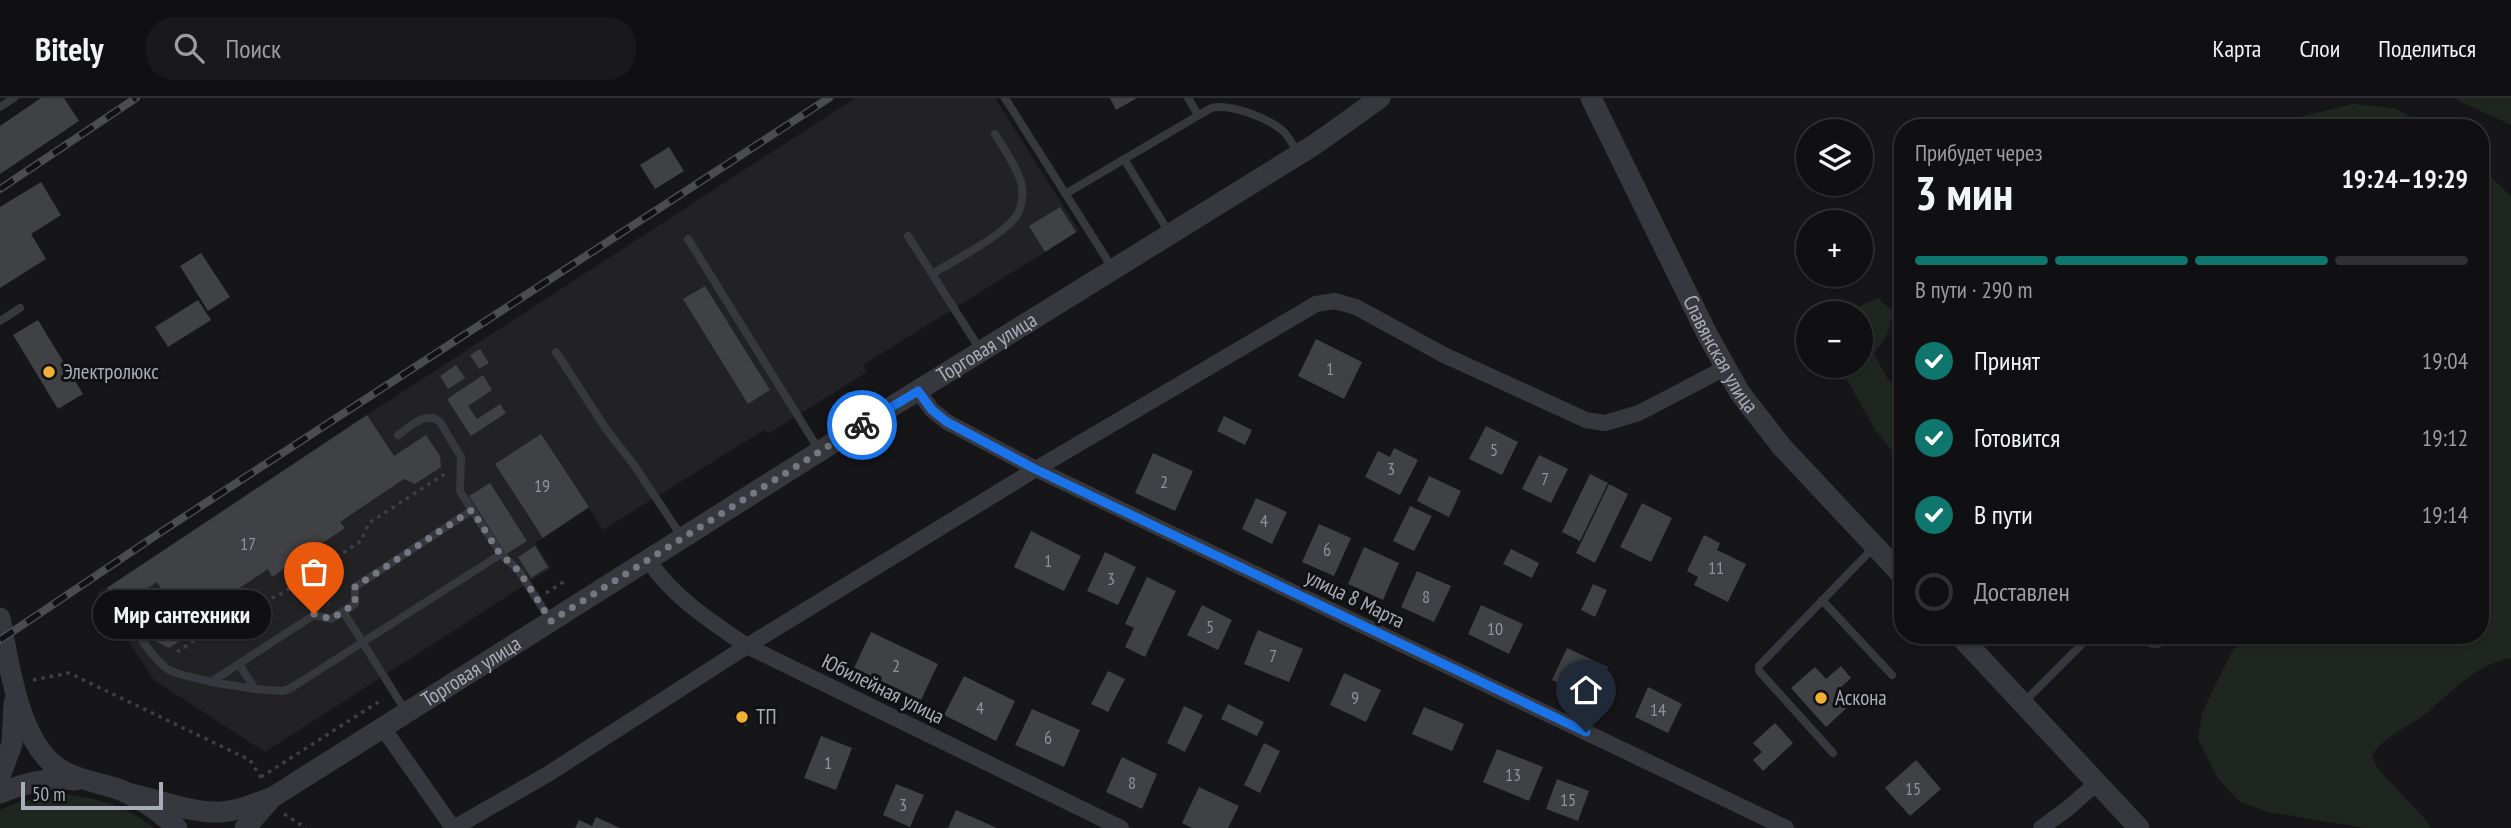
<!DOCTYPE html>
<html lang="ru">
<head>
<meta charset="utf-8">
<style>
	:root { --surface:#101012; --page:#19191b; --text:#f1f3f6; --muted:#9c9d9f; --line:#303032; --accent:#0f766e }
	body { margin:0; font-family:"PT Sans Narrow",sans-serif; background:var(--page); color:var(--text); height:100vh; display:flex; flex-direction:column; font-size:26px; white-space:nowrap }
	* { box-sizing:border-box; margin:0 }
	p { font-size:23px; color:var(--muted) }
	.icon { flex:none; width:38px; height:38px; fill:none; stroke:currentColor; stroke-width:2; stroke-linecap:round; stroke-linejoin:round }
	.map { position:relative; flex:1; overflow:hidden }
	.details { position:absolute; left:1894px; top:21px; width:595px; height:525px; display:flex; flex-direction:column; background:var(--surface); border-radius:28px; box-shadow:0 2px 5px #0004,0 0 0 2px var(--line) }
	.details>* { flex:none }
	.fabs { position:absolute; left:1796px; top:21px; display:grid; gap:14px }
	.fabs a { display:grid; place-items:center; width:77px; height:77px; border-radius:50%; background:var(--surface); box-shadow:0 2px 5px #0004,0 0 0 2px var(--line); font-size:35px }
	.scale { position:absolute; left:21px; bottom:18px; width:142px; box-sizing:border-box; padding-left:7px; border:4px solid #a8adb8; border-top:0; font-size:19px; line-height:24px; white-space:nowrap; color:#a8adb8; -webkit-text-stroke:5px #111113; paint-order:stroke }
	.pin { position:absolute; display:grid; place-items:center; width:60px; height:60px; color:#fff; margin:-72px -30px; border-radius:50% 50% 50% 0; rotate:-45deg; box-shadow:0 0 7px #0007 }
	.pin .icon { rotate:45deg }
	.courier { position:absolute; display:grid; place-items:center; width:70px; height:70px; margin:-35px; border:5px solid #1a73e8; border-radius:50%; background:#fff; color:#222; box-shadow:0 2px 9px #0007 }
	.bubble { position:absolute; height:49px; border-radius:24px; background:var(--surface); box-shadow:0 2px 5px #0004,0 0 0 2px var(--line); font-size:23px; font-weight:600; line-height:49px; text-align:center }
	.head em { font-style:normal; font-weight:600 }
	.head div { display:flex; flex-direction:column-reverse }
	.head { display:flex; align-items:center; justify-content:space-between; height:119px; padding:0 21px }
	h1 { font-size:46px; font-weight:600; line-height:52px }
	.bar { display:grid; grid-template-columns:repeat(4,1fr); gap:10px 7px; align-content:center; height:84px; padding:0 21px }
	.bar i { height:9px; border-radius:5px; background:var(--line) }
	.bar .active { background:var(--accent) }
	.bar p { grid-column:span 4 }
	ol { padding:0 21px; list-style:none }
	li { display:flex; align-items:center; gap:21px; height:77px }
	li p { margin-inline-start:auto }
	li .icon { padding:7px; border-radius:50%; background:var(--accent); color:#fff; stroke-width:4 }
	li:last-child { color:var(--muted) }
	li i { width:38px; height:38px; border:4px solid var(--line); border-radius:50% }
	header { display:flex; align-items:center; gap:42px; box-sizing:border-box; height:98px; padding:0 35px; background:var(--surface); border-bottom:2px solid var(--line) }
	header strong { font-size:33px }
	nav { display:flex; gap:38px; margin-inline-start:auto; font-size:24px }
	.search { width:490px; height:63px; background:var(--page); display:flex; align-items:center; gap:18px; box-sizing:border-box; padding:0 24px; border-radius:28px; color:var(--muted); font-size:26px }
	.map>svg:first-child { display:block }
	.built { fill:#222225 }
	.green { fill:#1e261f }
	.building { fill:#404145 }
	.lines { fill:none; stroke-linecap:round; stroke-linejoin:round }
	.path { stroke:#3d3f44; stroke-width:3.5; stroke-dasharray:3.5 5; stroke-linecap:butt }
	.service { stroke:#37383d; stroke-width:8 }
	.minor { stroke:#37383d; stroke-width:16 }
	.tertiary { stroke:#37383d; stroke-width:21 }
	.rail-casing { stroke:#4a4c52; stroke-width:8 }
	.rail { stroke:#111113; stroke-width:5; stroke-dasharray:16; stroke-linecap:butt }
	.done { stroke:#757880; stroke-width:7; stroke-dasharray:0 12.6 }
	.route { stroke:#1a73e8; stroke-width:9 }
	.poi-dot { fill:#f2b134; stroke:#111113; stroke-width:2.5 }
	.labels { text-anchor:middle; stroke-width:6; stroke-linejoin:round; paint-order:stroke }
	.number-label { font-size:18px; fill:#8e929b }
	.street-label { font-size:21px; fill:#a8adb8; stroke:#111113 }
	.poi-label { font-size:21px; fill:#a8adb8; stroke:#111113; text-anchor:start }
</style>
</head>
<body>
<header>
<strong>Bitely</strong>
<div class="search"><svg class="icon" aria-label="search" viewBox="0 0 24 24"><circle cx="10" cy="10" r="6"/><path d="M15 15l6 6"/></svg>Поиск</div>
<nav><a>Карта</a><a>Слои</a><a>Поделиться</a></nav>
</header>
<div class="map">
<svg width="2511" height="730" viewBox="0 0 2511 730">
	<rect width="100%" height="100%" fill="#161618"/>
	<path class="built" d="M855 0H995L1079 133 863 267 867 274 768 336 764 332 603 432 589 410 535 445 551 470 265 654 154 582 97 496 367 317Z"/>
	<path class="green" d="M2455 0H2511V27L2459 3Z
		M2353 6 2394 10 2432 30H2284L2292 21Z
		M2480 69 2511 98V560C2474 567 2452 594 2424 617 2406 630 2385 638 2372 657L2377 670 2425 721 2431 730H2366L2268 714 2240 704 2218 681 2198 641 2202 615 2219 579 2233 552 2251 537H2480Z
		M1878 200 1893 214 1888 235 1874 256 1888 281 1902 296V365L1876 333 1839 268H1860V215H1844Z
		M68 697C101 700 128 710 154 730H0V712C22 701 44 698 68 697Z"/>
	<path class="building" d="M41 0H64L79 23 0 76V28Z
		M1110 0H1137L1116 12Z
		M669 49 684 73 655 91 640 67Z
		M41 84 61 117 31 136 46 161 0 190V109Z
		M1060 109 1076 134 1045 154 1029 128Z
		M201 155 230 199 208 213 180 168Z
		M705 188 770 292 748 306 683 201Z
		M198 202 211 222 168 249 155 229Z
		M38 222 83 296 58 311 13 237Z
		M1316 241 1362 264 1344 301 1298 278Z
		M480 251 489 265 479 271 470 257Z
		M456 267 465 280 448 291 440 278Z
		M483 277 492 292 468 308 477 321 500 306 506 315 471 338 447 301Z
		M367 317 394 358 426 337 440 358 441 369 415 386 404 381 340 424 345 430 272 479 268 471 192 521 193 534 169 550 157 544 145 526 172 507 157 484 119 509 107 490Z
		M1224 318 1252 332 1245 347 1217 333Z
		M1486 328 1518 344 1502 377 1469 361Z
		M541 336 589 409 543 440 495 366Z
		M1394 350 1418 362 1400 397 1365 379 1378 353 1390 359Z
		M1153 355 1193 373 1175 413 1135 395Z
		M1539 357 1568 371 1551 405 1522 391Z
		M1590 376 1608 385 1580 443 1562 434Z
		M1429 378 1461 393 1449 419 1417 403Z
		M490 385 527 443 506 456 469 398Z
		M1609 386 1628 396 1595 465 1576 455Z
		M1256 400 1287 414 1272 446 1242 431Z
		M1642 405 1672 420 1651 464 1620 449Z
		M1410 408 1432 418 1414 453 1393 443Z
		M1319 426 1351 440 1334 478 1302 464Z
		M1031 433 1081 458 1064 493 1014 469Z
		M1704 437 1720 445 1717 452 1746 466 1728 504 1694 487 1698 479 1687 473Z
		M535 448 548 469 531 480 518 459Z
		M1364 449 1399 465 1383 502 1348 486Z
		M1511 451 1539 465 1532 480 1503 466Z
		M1105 454 1136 469 1118 507 1087 493Z
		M1417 473 1451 488 1434 524 1401 509Z
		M1147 479 1176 493 1145 559 1125 549 1134 530 1125 526Z
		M1593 486 1607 492 1595 519 1581 512Z
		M1202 507 1232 522 1218 552 1187 537Z
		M1481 507 1523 526 1509 556 1468 536Z
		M1258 532 1303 551 1289 584 1244 566Z
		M871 534 938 566 921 602 854 570Z
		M1567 550 1608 569 1593 601 1552 582Z
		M1841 568 1851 580 1837 593 1850 607 1826 629 1791 590 1815 569 1826 581Z
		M1108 573 1125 581 1108 614 1091 606Z
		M1344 575 1381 592 1366 624 1330 607Z
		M964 578 1015 603 996 643 944 617Z
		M1648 589 1682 606 1668 635 1635 619Z
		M1228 606 1264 624 1257 638 1221 621Z
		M1184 608 1203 617 1185 654 1167 645Z
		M1424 609 1464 626 1452 653 1412 636Z
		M738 611 751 617 746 628 733 622Z
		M1032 611 1080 632 1064 669 1015 647Z
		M1775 625 1793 645 1763 673 1753 662 1762 654 1753 645Z
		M821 638 852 650 836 692 804 680Z
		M1264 645 1280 653 1260 695 1244 687Z
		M1497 651 1543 669 1529 703 1483 684Z
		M1122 659 1157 676 1142 711 1106 694Z
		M1916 662 1941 691 1910 718 1885 690Z
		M1557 681 1589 693 1578 723 1546 711Z
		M896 686 924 697 910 729 883 717Z
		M1199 689 1239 708 1228 730H1192L1182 725Z
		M956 712 997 730H948Z
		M596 719 620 730H575L579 722 592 728Z"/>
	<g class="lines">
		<path class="path" d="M296 456 329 507
			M546 495 565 483
			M177 554 255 502 276 499 361 443 369 425 443 377 446 382
			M33 582 69 575 250 662 263 683
			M261 679 383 601
			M284 716 306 730"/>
		<path class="service" d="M1005 0 1113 171
			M1188 0 1198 17
			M0 9 14 0
			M1124 61 1170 136
			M1067 95 1211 10C1230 5 1268 20 1283 33 1289 39 1294 48 1298 56
			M908 138 981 253
			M688 141 819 352
			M932 176C955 162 998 140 1014 121 1022 112 1024 96 1021 84 1016 67 1004 51 995 36
			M0 223 20 210
			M556 254 606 331 634 367 682 439
			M398 337C410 329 426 312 440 324L461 359 460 393 472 412
			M158 500C151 504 140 509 135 515 125 526 158 566 169 572 181 578 198 580 211 584L314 517 331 521 355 506V489L472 412 501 456 519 473 551 523
			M1822 502 1892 577
			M343 513 405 612
			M2136 537 2150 545 2158 546 2169 537
			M239 566 255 591 283 593 291 590 501 456
			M211 584 255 591
			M2023 605 2091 537
			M1833 655 1759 573V568L1874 449"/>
		<path class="minor" d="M918 293 932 312 947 324 1036 371 1786 730
			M648 462C673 499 710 523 747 548L1121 730
			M383 630 453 730
			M454 730 548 676 747 548 1036 371 1316 206 1335 203 1356 209 1444 257 1586 322 1605 325 1639 315 1725 270
			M2041 730 2067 711 2097 685"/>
		<g class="tertiary">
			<path id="s1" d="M1591 0 1707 236 1740 295 1782 349 1902 477"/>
			<path d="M0 520C9 565 19 654 67 675 80 681 94 684 108 688 135 695 157 711 177 730"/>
			<path d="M1959 537 2139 730"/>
			<path d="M0 678 12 646 14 605"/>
			<path d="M0 695C24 685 50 679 75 682"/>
			<path id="s2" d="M127 695C155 701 191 715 219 714 238 713 255 706 273 699L820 353 1314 47 1380 0"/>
			<path d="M245 730 269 703"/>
		</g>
		<defs>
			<path id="rail" d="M0 91 136 0
				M0 542 164 432 829 0"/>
		</defs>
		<use href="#rail" class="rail-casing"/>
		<use href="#rail" class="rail"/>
	</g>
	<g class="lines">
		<path class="done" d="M314 516 331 521 355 506V489L472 412 500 456 519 473 551 523 862 327"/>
		<path class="route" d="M862 327 918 293 932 312 947 324 1035 371 1586 634"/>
	</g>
	<g class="poi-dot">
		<circle cx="49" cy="274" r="7"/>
		<circle cx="1821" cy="600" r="7"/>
		<circle cx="742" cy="619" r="7"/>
	</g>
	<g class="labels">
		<g class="number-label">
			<text x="1330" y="277">1</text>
			<text x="1494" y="358">5</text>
			<text x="1391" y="377">3</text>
			<text x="1545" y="387">7</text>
			<text x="1164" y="390">2</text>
			<text x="542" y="394">19</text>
			<text x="1264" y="429">4</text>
			<text x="248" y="452">17</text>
			<text x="1327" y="458">6</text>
			<text x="1048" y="469">1</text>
			<text x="1716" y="476">11</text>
			<text x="1111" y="487">3</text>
			<text x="1426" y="505">8</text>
			<text x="1210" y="535">5</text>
			<text x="1495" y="537">10</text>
			<text x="1273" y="564">7</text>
			<text x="896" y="574">2</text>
			<text x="1355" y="606">9</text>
			<text x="980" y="616">4</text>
			<text x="1658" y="618">14</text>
			<text x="1048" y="646">6</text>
			<text x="828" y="671">1</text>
			<text x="1513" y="683">13</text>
			<text x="1132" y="691">8</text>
			<text x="1913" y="697">15</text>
			<text x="1568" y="708">15</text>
			<text x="903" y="713">3</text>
		</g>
		<g class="street-label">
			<text dy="7" stroke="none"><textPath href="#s2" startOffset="994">Торговая улица</textPath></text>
			<text dy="7" stroke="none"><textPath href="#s1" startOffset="287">Славянская улица</textPath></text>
			<text transform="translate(1355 501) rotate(26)" y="7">улица 8 Марта</text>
			<text dy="7" stroke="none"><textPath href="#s2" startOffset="385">Торговая улица</textPath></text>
			<text transform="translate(883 591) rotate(26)" y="7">Юбилейная улица</text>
		</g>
		<g class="poi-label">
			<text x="63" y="281">Электролюкс</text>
			<text x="1835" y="607">Аскона</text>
			<text x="756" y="626">ТП</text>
		</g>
	</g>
</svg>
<div class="fabs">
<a><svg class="icon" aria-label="layers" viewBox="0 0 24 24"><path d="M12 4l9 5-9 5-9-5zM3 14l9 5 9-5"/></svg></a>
<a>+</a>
<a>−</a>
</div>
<div class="scale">50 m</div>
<div class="pin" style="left:314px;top:516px;background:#ea580c"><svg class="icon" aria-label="bag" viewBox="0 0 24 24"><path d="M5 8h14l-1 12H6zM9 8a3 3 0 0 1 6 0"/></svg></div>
<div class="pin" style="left:1586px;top:634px;background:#1f2937"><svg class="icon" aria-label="home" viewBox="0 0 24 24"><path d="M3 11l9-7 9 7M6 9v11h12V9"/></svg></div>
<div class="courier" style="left:862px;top:327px"><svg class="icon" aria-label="bike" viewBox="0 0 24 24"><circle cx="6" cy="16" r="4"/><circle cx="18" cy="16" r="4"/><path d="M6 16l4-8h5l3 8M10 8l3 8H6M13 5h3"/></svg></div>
<div class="bubble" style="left:93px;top:492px;width:178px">Мир сантехники</div>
<section class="details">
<div class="head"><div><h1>3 мин</h1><p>Прибудет через</p></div><em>19:24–19:29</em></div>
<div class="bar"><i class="active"></i><i class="active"></i><i class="active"></i><i></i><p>В пути · 290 m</p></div>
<ol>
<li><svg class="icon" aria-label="check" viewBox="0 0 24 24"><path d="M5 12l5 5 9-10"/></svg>Принят<p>19:04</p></li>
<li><svg class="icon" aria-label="check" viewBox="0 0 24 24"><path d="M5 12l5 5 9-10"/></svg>Готовится<p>19:12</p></li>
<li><svg class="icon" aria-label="check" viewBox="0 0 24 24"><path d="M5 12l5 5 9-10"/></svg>В пути<p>19:14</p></li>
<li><i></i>Доставлен</li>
</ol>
</section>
</div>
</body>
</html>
